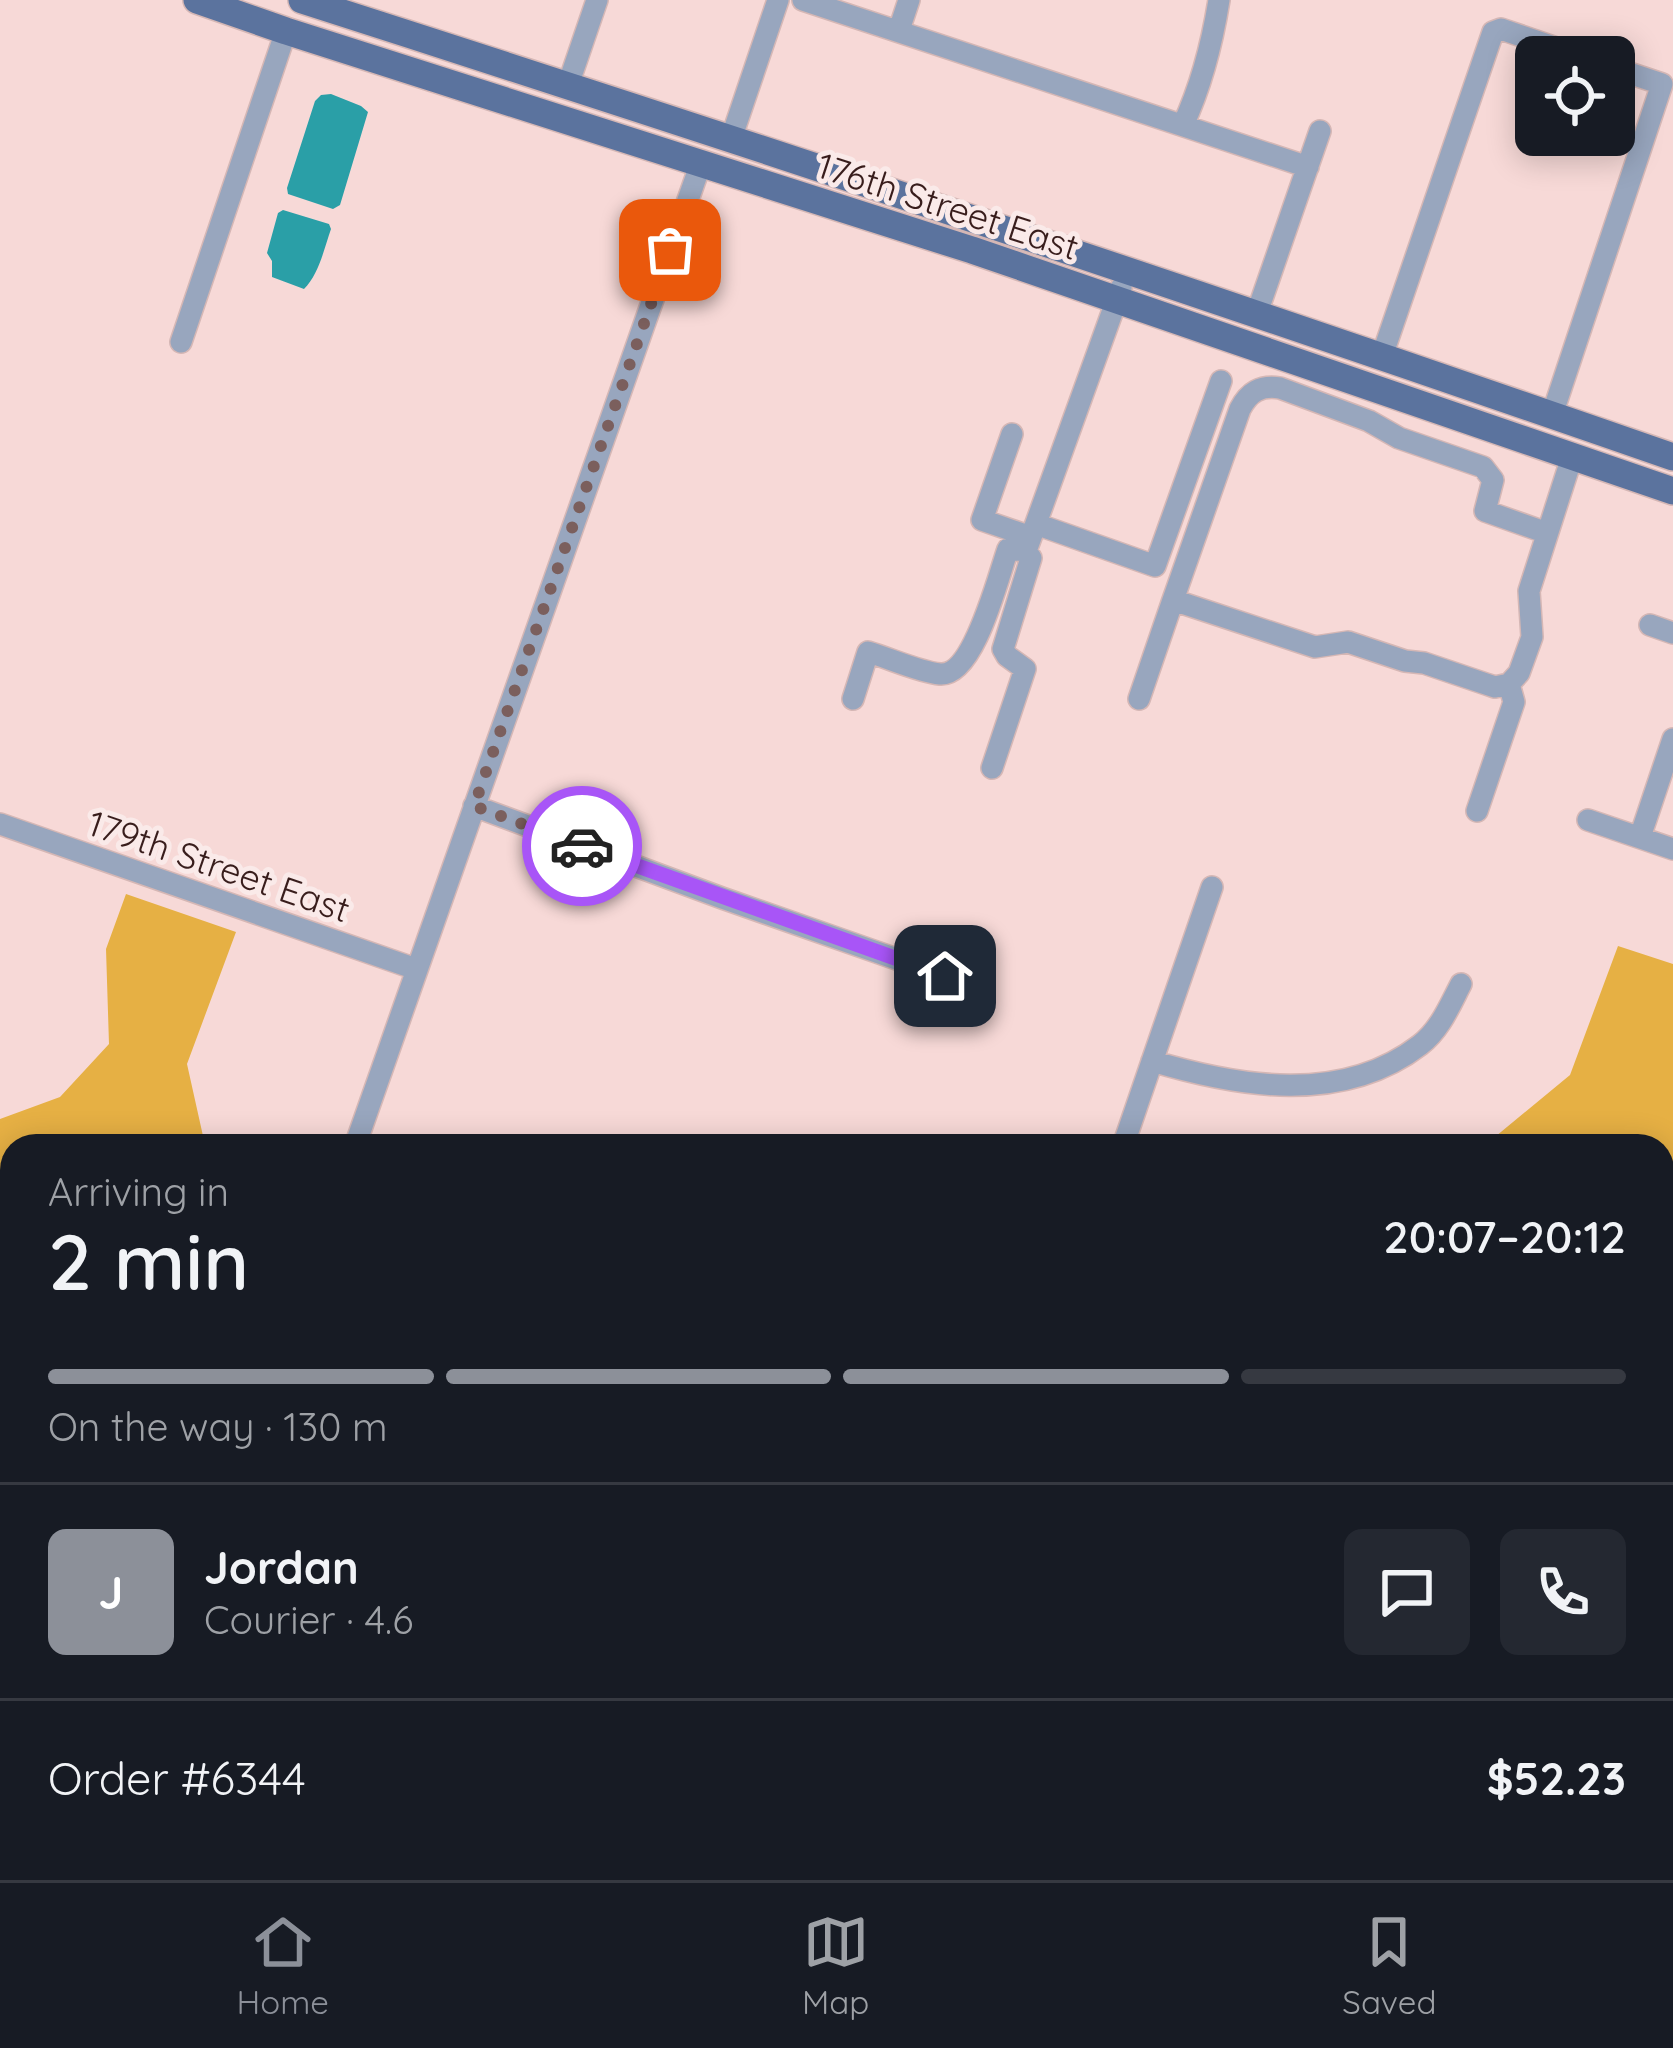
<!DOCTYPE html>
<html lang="en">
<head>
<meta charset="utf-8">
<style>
	:root { --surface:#171b24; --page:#242831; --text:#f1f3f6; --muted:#9ea1a6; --line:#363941; --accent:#8c9099 }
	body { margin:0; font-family:Quicksand,sans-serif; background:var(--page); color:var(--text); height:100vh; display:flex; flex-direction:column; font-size:45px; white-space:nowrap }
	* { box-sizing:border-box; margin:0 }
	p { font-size:39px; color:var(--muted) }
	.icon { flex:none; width:66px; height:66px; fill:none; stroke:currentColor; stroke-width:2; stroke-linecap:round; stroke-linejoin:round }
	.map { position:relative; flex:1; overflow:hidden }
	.sheet { position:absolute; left:0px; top:1134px; width:1674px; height:747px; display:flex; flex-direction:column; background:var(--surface); border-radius:36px 36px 0 0; box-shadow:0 6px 30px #0003 }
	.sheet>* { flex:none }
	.tools { position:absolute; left:1515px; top:36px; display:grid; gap:24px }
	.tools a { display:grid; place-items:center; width:120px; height:120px; border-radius:18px; background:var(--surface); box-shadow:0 6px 30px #0003; font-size:60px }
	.pin { position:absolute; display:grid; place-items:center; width:102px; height:102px; color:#fff; margin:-51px; border-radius:24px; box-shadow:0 6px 18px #0006 }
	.courier { position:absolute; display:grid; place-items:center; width:120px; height:120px; margin:-60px; border:9px solid #a855f7; border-radius:50%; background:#fff; color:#222; box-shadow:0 3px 15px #0007 }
	.head em { font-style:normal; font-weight:600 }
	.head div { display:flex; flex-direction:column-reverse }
	.head { display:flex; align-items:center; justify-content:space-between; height:204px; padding:0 48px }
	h1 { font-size:78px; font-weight:600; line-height:90px }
	.bar { display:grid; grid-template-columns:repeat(4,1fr); gap:18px 12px; align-content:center; height:144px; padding:0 48px }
	.bar i { height:15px; border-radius:9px; background:var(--line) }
	.bar .on { background:var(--accent) }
	.bar p { grid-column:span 4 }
	.line { display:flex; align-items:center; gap:30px; padding:0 48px; border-top:3px solid var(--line) }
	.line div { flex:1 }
	.round { display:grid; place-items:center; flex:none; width:126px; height:126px; border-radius:18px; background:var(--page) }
	.menu { display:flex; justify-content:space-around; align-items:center; height:168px; border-top:3px solid var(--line); background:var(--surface); font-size:33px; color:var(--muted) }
	.menu a { display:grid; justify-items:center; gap:6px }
	.menu .on { color:var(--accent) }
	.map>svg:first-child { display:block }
	.green { fill:#e6b044 }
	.water { fill:#2a9fa7 }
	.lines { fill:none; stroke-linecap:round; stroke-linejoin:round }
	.minor-casing { stroke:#d5b7b5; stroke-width:24 }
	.major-casing { stroke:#d5b7b5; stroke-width:30 }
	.minor { stroke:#98a6be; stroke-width:21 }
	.major { stroke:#5b739e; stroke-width:27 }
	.done { stroke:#7b5f5d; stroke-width:12; stroke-dasharray:0 21.6 }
	.route { stroke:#a855f7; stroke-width:15 }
	.labels { text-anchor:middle; stroke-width:10; stroke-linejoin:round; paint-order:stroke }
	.street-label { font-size:36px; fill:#381d1c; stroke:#faeae9 }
</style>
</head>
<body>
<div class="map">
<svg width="1673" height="1880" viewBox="0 0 1673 1880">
	<rect width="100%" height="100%" fill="#f7d9d7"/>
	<path class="green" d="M126 894 236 932 187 1064 203 1136H317L312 1146H12V1184L0 1187V1119L60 1097 109 1044 106 949Z
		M1618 946 1673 964V1422L1662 1434V1146H1484L1570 1075Z
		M12 1381V1698L0 1693V1390Z
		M452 1869H714L710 1880H483Z"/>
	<path class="water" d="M331 94 361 106 368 112 340 205 333 209 288 194 287 188 315 101 321 95Z
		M283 210 329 224 331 229C324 249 319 274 304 289L272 277V261L267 253 278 213Z"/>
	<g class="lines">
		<defs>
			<path id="minor" d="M803 0 1308 167
				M899 30 909 0
				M568 85 597 0
				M1183 125C1202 84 1212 44 1219 0
				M731 139 778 0
				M1257 313 1320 131
				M181 342 286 31
				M1382 356 1493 32 1501 29 1583 57
				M1552 415 1662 84 1614 68
				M1012 434 982 520 1031 537
				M1036 524 1155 566 1221 381
				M1547 533 1485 511 1493 480 1483 467 1399 438 1369 421 1280 388C1260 385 1249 392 1240 409L1173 600 1315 647 1348 642 1405 661 1424 663 1486 684 1495 687 1509 684 1519 673 1532 637 1529 591 1572 457
				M1650 625 1673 633
				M853 699 868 652C889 658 919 672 940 674 974 677 998 577 1008 549L1026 551
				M1139 699 1173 600
				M992 768 1025 669 1007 656 1003 649 1031 558 1026 551 1121 288
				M474 806 722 898 945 976
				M1477 811 1514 702 1509 684
				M1588 820 1673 849
				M0 824 416 969
				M1640 837 1673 739
				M1152 1061C1239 1087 1342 1105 1420 1045 1440 1030 1450 1005 1461 984
				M355 1146 701 163
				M1123 1146 1212 887
				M0 1741 12 1745
				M331 1869 363 1880
				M1100 1869 1110 1880
				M1626 1869 1632 1880
				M115 1880 119 1869"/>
			<path id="major" d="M197 0 286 31 972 250 1673 491
				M302 0C761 147 1218 299 1673 457"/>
		</defs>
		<use href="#minor" class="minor-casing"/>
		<use href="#major" class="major-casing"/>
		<use href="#minor" class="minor"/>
		<use href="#major" class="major"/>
	</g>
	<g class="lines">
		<path class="done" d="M582 846 474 806 670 250"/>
		<path class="route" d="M582 846 945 976"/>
	</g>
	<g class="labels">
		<g class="street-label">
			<text transform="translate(948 206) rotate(18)" y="13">176th Street East</text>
			<text transform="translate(219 866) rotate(19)" y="13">179th Street East</text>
		</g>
	</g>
</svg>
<div class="tools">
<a><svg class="icon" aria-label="locate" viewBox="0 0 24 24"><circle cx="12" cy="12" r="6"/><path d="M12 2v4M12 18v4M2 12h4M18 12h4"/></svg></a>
</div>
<div class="pin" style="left:670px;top:250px;background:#ea580c"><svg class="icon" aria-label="bag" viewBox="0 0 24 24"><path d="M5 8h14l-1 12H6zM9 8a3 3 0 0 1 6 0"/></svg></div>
<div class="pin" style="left:945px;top:976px;background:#1f2937"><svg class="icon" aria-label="home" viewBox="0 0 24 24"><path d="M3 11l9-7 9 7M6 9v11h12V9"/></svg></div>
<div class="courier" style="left:582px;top:846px"><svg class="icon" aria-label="car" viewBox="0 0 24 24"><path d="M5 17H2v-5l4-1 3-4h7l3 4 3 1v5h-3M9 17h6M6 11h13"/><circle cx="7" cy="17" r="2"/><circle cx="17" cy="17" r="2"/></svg></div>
<section class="sheet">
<div class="head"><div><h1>2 min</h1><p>Arriving in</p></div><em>20:07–20:12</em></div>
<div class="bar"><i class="on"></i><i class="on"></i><i class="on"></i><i></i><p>On the way · 130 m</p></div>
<div class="line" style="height:216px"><b class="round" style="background:var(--accent);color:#fff">J</b><div><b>Jordan</b><p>Courier · 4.6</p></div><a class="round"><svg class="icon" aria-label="chat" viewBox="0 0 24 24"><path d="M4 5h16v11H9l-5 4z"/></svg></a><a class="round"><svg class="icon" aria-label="phone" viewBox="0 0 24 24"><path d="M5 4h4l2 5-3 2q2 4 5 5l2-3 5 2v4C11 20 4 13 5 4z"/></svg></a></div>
<div class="line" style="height:156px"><div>Order #6344</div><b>$52.23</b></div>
</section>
</div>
<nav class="menu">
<a class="on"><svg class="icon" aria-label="home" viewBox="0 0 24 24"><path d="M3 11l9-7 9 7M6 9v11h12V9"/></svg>Home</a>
<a><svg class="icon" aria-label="map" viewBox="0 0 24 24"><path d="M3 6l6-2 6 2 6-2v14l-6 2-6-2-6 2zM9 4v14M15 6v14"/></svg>Map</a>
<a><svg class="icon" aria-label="saved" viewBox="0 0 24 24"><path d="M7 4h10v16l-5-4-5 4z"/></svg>Saved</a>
</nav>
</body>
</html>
